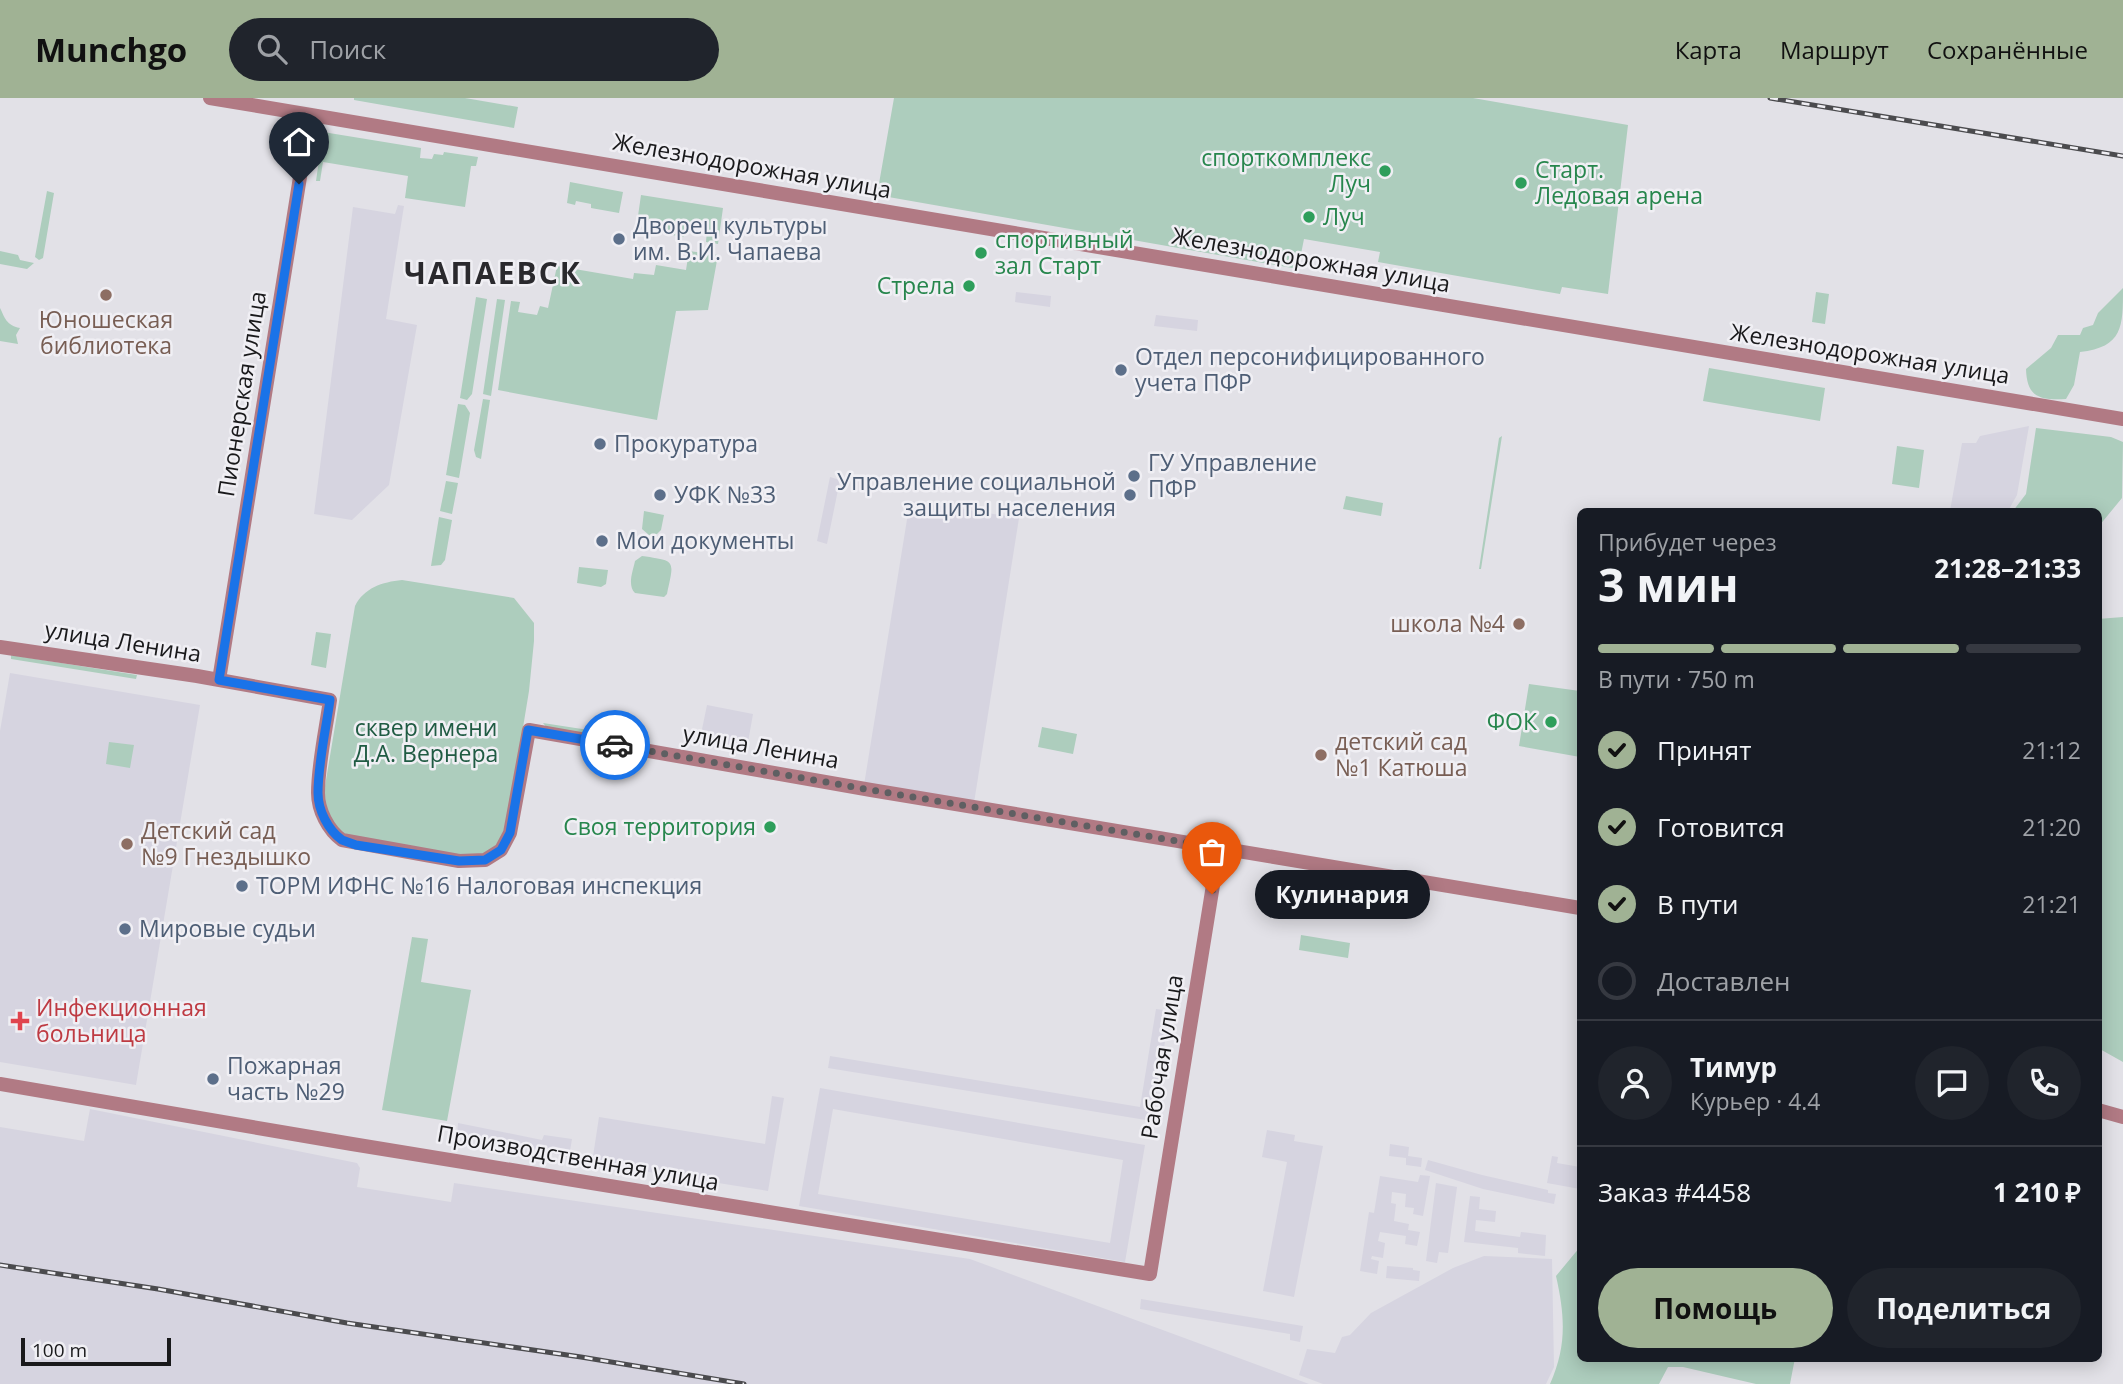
<!DOCTYPE html>
<html lang="ru">
<head>
<meta charset="utf-8">
<style>
	:root { --surface:#171b24; --page:#20242c; --text:#f1f3f6; --muted:#9ea1a6; --line:#363941; --accent:#a0b294 }
	body { margin:0; font-family:"Open Sans",sans-serif; background:var(--page); color:var(--text); height:100vh; display:flex; flex-direction:column; font-size:26px; white-space:nowrap }
	* { box-sizing:border-box; margin:0 }
	p { font-size:23px; color:var(--muted) }
	.icon { flex:none; width:38px; height:38px; fill:none; stroke:currentColor; stroke-width:2; stroke-linecap:round; stroke-linejoin:round }
	.map { position:relative; flex:1; overflow:hidden }
	.sheet { position:absolute; left:1577px; top:410px; width:525px; height:854px; display:flex; flex-direction:column; background:var(--surface); border-radius:10px; box-shadow:0 4px 18px #0003 }
	.sheet>* { flex:none }
	.scale { position:absolute; left:21px; bottom:18px; width:150px; box-sizing:border-box; padding-left:7px; border:4px solid #19191b; border-top:0; font-size:19px; line-height:24px; white-space:nowrap; color:#19191b; -webkit-text-stroke:5px #f0eff4; paint-order:stroke }
	.pin { position:absolute; display:grid; place-items:center; width:60px; height:60px; color:#fff; margin:-72px -30px; border-radius:50% 50% 50% 0; rotate:-45deg; box-shadow:0 0 7px #0007 }
	.pin .icon { rotate:45deg }
	.courier { position:absolute; display:grid; place-items:center; width:70px; height:70px; margin:-35px; border:5px solid #1a73e8; border-radius:50%; background:#fff; color:#222; box-shadow:0 2px 9px #0007 }
	.bubble { position:absolute; height:49px; border-radius:24px; background:var(--surface); box-shadow:0 4px 18px #0003; font-size:23px; font-weight:700; line-height:49px; text-align:center }
	.overview em { font-style:normal; font-weight:700 }
	.overview div { display:flex; flex-direction:column-reverse }
	.overview { display:flex; align-items:center; justify-content:space-between; height:119px; padding:0 21px }
	h1 { font-size:46px; font-weight:700; line-height:52px }
	.bar { display:grid; grid-template-columns:repeat(4,1fr); gap:10px 7px; align-content:center; height:84px; padding:0 21px }
	.bar i { height:9px; border-radius:5px; background:var(--line) }
	.bar .selected { background:var(--accent) }
	.bar p { grid-column:span 4 }
	.line { display:flex; align-items:center; gap:18px; padding:0 21px; border-top:2px solid var(--line) }
	.line div { flex:1 }
	.round { display:grid; place-items:center; flex:none; width:74px; height:74px; border-radius:37px; background:var(--page) }
	ol { padding:0 21px; list-style:none }
	li { display:flex; align-items:center; gap:21px; height:77px }
	li p { margin-inline-start:auto }
	li .icon { padding:7px; border-radius:50%; background:var(--accent); color:#111; stroke-width:4 }
	li:last-child { color:var(--muted) }
	li i { width:38px; height:38px; border:4px solid var(--line); border-radius:50% }
	.cta { display:flex; gap:14px; margin-top:auto; padding:14px 21px }
	.cta a { flex:1; height:80px; border-radius:42px; background:var(--accent); color:#111; font-size:28px; font-weight:700; line-height:80px; text-align:center }
	.cta a+a { background:var(--page); color:var(--text) }
	header { display:flex; align-items:center; gap:42px; box-sizing:border-box; height:98px; padding:0 35px; background:var(--accent); color:#111 }
	header strong { font-size:33px }
	nav { display:flex; gap:38px; margin-inline-start:auto; font-size:24px }
	.search { width:490px; height:63px; background:var(--page); display:flex; align-items:center; gap:18px; box-sizing:border-box; padding:0 24px; border-radius:38px; color:var(--muted); font-size:26px }
	.map>svg:first-child { display:block }
	.built { fill:#d6d4e0; fill-rule:evenodd }
	.green { fill:#adcdbd }
	.lines { fill:none; stroke-linecap:round; stroke-linejoin:round }
	.secondary { stroke:#b17a84; stroke-width:14 }
	.rail-casing { stroke:#4b4b4e; stroke-width:5 }
	.rail { stroke:#f0eff4; stroke-width:2.5; stroke-dasharray:8; stroke-linecap:butt }
	.done { stroke:#5f5f62; stroke-width:7; stroke-dasharray:0 12.6 }
	.route { stroke:#1a73e8; stroke-width:9 }
	.leisure-dot { fill:#2e9e5b; stroke:#f0eff4; stroke-width:2.5 }
	.service-dot { fill:#5c6f8a; stroke:#f0eff4; stroke-width:2.5 }
	.education-dot { fill:#8d6e63; stroke:#f0eff4; stroke-width:2.5 }
	.health-dot { fill:#e0444e; stroke:#f0eff4; stroke-width:2.5 }
	.labels { text-anchor:middle; stroke-width:5; stroke-linejoin:round; paint-order:stroke }
	.leisure-label { font-size:23px; fill:#27864d; stroke:#f0eff4; text-anchor:end }
	.street-label { font-size:23px; fill:#19191b; stroke:#f0eff4 }
	.service-label { font-size:23px; fill:#4e5e75; stroke:#f0eff4; text-anchor:start }
	.education-label { font-size:23px; fill:#785e54; stroke:#f0eff4; text-anchor:start }
	.park-label { font-size:23px; fill:#205b43; stroke:#f0eff4 }
	.health-label { font-size:23px; fill:#be3a42; stroke:#f0eff4; text-anchor:start }
	.district-label { font-size:30px; font-weight:bold; letter-spacing:2px; fill:#2a292d; stroke:#f0eff4 }
</style>
</head>
<body>
<header>
<strong>Munchgo</strong>
<div class="search"><svg class="icon" aria-label="search" viewBox="0 0 24 24"><circle cx="10" cy="10" r="6"/><path d="M15 15l6 6"/></svg>Поиск</div>
<nav><a>Карта</a><a>Маршрут</a><a>Сохранённые</a></nav>
</header>
<div class="map">
<svg width="2123" height="1286" viewBox="0 0 2123 1286">
	<rect width="100%" height="100%" fill="#e2e1e7"/>
	<path class="built" d="M398 107 404 108 386 221 417 227 389 387 352 422 314 416 353 109 395 116Z
		M1016 194 1051 198 1050 209 1015 204Z
		M1156 217 1198 222 1197 233 1154 228Z
		M2029 328 2017 397 2008 413H1950L1962 345H1976L1980 338Z
		M830 379 840 382 827 446 817 443Z
		M910 403 1019 420 974 705 864 687Z
		M10 575 200 607 136 987 0 964V633Z
		M707 607 753 616 747 650 700 641Z
		M1156 911 1170 913 1152 1023 828 970 830 958 1140 1009Z
		M820 990 1145 1047 1125 1164 799 1108ZM833 1011 1123 1062 1110 1145 818 1096Z
		M772 998 784 1000 768 1093 592 1065 599 1019 765 1046Z
		M90 1011 357 1065 360 1070 357 1089 451 1104 454 1085 970 1161 1309 1286H0V1029L84 1043Z
		M458 1025 542 1042 544 1037 572 1041 569 1059 457 1037Z
		M1267 1032 1295 1037 1294 1043 1323 1048 1294 1199 1263 1193 1287 1064 1262 1059Z
		M1390 1046 1409 1049 1408 1058 1422 1060 1421 1069 1406 1067V1060L1389 1058Z
		M1552 1058 1558 1059 1557 1065 1580 1069V1091L1547 1085Z
		M1428 1062 1482 1077 1548 1092V1095L1556 1096 1554 1106 1483 1091 1425 1072Z
		M1420 1077 1430 1078 1423 1118 1413 1116 1414 1110 1405 1109 1406 1096 1392 1094 1391 1105 1396 1106 1394 1123 1409 1126 1408 1132 1420 1134 1417 1148 1405 1146 1406 1138 1380 1134 1378 1143 1385 1145 1383 1160 1372 1158 1371 1161 1379 1163 1377 1176 1360 1173 1369 1114 1374 1115 1380 1078 1418 1084Z
		M1436 1085 1457 1089 1448 1155 1439 1154 1437 1165 1426 1163Z
		M1470 1098 1480 1099 1479 1111 1496 1113 1495 1124 1476 1122 1475 1133 1520 1139 1521 1134 1546 1137 1545 1158 1518 1155V1150L1464 1144Z
		M1484 1158 1552 1161 1554 1269 1546 1286H1323L1299 1277 1307 1251 1335 1255 1342 1239 1350 1237 1371 1215 1453 1170Z
		M1387 1168 1413 1170V1172L1420 1173 1419 1183 1386 1180Z
		M1141 1201 1303 1228 1300 1244 1290 1242V1236L1140 1211Z"/>
	<path class="green" d="M354 0H465L518 9 514 30 354 2Z
		M894 0H1473L1628 27 1608 196 1562 189 1560 196 1378 164 1380 154 1304 141 1298 171 877 97Z
		M323 34 421 50 420 60 432 61 434 56 443 57 444 54 478 59 476 68H471L465 109 405 100 408 78 323 64 320 83H316Z
		M570 84 623 94 619 115 591 110V106L576 103 575 107 567 105Z
		M47 93 54 95 43 160 39 162 35 159Z
		M641 97 723 110 718 146 706 144 707 132 686 129 684 139 661 135 662 126 644 123 645 119 638 118Z
		M0 153 18 157 20 162 34 165 27 171 0 166Z
		M689 153 718 157 708 212 676 213 657 322 498 292 511 203 520 204 518 214 537 217 540 208 548 210 557 168 633 181 634 175 654 177 656 167 686 172Z
		M2123 190C2123 229 2123 249 2080 254L2074 287 2066 301C2040 302 2027 300 2026 271L2051 250 2058 237H2080L2083 230 2093 227 2098 215Z
		M1816 194 1829 196 1825 226 1812 224Z
		M476 199 487 201 472 296 467 302 460 300Z
		M497 201 505 202 491 298 483 296Z
		M0 210C5 220 6 227 20 230L16 237 18 246 0 243Z
		M1709 270 1825 290 1820 323 1703 303Z
		M483 301 490 302 481 361 476 359 474 352Z
		M458 306 465 307 470 315 459 380 446 377Z
		M2036 330 2111 339 2123 344 2122 400 2099 428 2098 413H2013L2026 396Z
		M1502 338 1481 471H1479L1499 340Z
		M1897 348 1924 352 1919 390 1892 386Z
		M446 383 458 385 452 416 440 413Z
		M1346 398 1383 405 1381 418 1343 411Z
		M644 413 664 417 661 432 657 436 649 437 642 431Z
		M439 419 452 422 445 462 441 467 431 468Z
		M642 458C677 463 674 462 667 496L664 499 635 495C627 487 633 473 635 463Z
		M579 469 608 472 606 486 601 489 577 485Z
		M402 482 514 500 534 525V543L529 593 506 733C497 749 490 756 471 760L348 738C331 727 324 713 324 694L355 508C364 490 382 484 402 482Z
		M2123 519V964L2098 950V521Z
		M316 534 331 536 326 570 311 567Z
		M11 557 137 577 136 581 11 561Z
		M1529 586 1580 593V659L1519 648Z
		M543 625 634 639V643L631 644 548 631Z
		M1042 629 1077 636 1073 656 1038 649Z
		M109 644 134 647 130 670 106 666Z
		M1301 837 1350 845 1348 860 1299 852Z
		M412 839 428 841 421 884 471 892 447 1023 382 1012Z
		M1580 1149V1260H1795L1790 1286H1756L1683 1269H1668L1659 1286H1550C1567 1248 1565 1218 1556 1178Z"/>
	<g class="lines">
		<path class="secondary" d="M210 0 2123 321
			M0 549 197 578 330 602C326 631 318 666 318 695 318 712 328 732 342 742L459 763 485 762 501 752 510 735 529 632 871 692 1580 810
			M219 582 310 17
			M0 986 352 1046 1150 1176 1219 750
			M2098 1012 2123 1019"/>
		<defs>
			<path id="rail" d="M1770 0 2123 58
				M0 1167 158 1191 347 1225 581 1259 744 1286"/>
		</defs>
		<use href="#rail" class="rail-casing"/>
		<use href="#rail" class="rail"/>
	</g>
	<g class="lines">
		<path class="done" d="M615 647 871 692 1219 750 1212 796"/>
		<path class="route" d="M299 86 219 582 330 602C326 631 318 666 318 695 318 712 328 732 342 742L356 747 459 763 485 762 501 752 510 735 528 632 615 647"/>
	</g>
	<g class="leisure-dot">
		<circle cx="1385" cy="73" r="7"/>
		<circle cx="1521" cy="85" r="7"/>
		<circle cx="1309" cy="119" r="7"/>
		<circle cx="981" cy="155" r="7"/>
		<circle cx="969" cy="188" r="7"/>
		<circle cx="1551" cy="624" r="7"/>
		<circle cx="770" cy="729" r="7"/>
	</g>
	<g class="service-dot">
		<circle cx="619" cy="141" r="7"/>
		<circle cx="1121" cy="272" r="7"/>
		<circle cx="600" cy="346" r="7"/>
		<circle cx="1134" cy="378" r="7"/>
		<circle cx="660" cy="397" r="7"/>
		<circle cx="1130" cy="397" r="7"/>
		<circle cx="602" cy="443" r="7"/>
		<circle cx="242" cy="788" r="7"/>
		<circle cx="125" cy="831" r="7"/>
		<circle cx="213" cy="981" r="7"/>
	</g>
	<g class="education-dot">
		<circle cx="106" cy="197" r="7"/>
		<circle cx="1519" cy="526" r="7"/>
		<circle cx="1321" cy="657" r="7"/>
		<circle cx="127" cy="746" r="7"/>
	</g>
	<path class="health-dot" d="M16.5 912.5h7v7h7v7h-7v7h-7v-7h-7v-7h7z"/>
	<g class="labels">
		<g class="leisure-label">
			<text x="1371" y="68">спорткомплекс<tspan x="1371" dy="26">Луч</tspan></text>
			<text x="1535" y="80" text-anchor="start">Старт.<tspan x="1535" dy="26">Ледовая арена</tspan></text>
			<text x="1323" y="127" text-anchor="start">Луч</text>
			<text x="995" y="150" text-anchor="start">спортивный<tspan x="995" dy="26">зал Старт</tspan></text>
			<text x="955" y="196">Стрела</text>
			<text x="1537" y="632">ФОК</text>
			<text x="756" y="737">Своя территория</text>
		</g>
		<g class="street-label">
			<text transform="translate(752 68) rotate(10)" y="8">Железнодорожная улица</text>
			<text transform="translate(1311 162) rotate(10)" y="8">Железнодорожная улица</text>
			<text transform="translate(1870 256) rotate(9)" y="8">Железнодорожная улица</text>
			<text transform="translate(242 296) rotate(-81)" y="8">Пионерская улица</text>
			<text transform="translate(123 544) rotate(9)" y="8">улица Ленина</text>
			<text transform="translate(761 649) rotate(10)" y="8">улица Ленина</text>
			<text transform="translate(1162 959) rotate(-81)" y="8">Рабочая улица</text>
			<text transform="translate(578 1060) rotate(10)" y="8">Производственная улица</text>
		</g>
		<g class="service-label">
			<text x="633" y="136">Дворец культуры<tspan x="633" dy="26">им. В.И. Чапаева</tspan></text>
			<text x="1135" y="267">Отдел персонифицированного<tspan x="1135" dy="26">учета ПФР</tspan></text>
			<text x="614" y="354">Прокуратура</text>
			<text x="1148" y="373">ГУ Управление<tspan x="1148" dy="26">ПФР</tspan></text>
			<text x="1116" y="392" text-anchor="end">Управление социальной<tspan x="1116" dy="26">защиты населения</tspan></text>
			<text x="674" y="405">УФК №33</text>
			<text x="616" y="451">Мои документы</text>
			<text x="256" y="796">ТОРМ ИФНС №16 Налоговая инспекция</text>
			<text x="139" y="839">Мировые судьи</text>
			<text x="227" y="976">Пожарная<tspan x="227" dy="26">часть №29</tspan></text>
		</g>
		<g class="education-label">
			<text x="106" y="230" text-anchor="middle">Юношеская<tspan x="106" dy="26">библиотека</tspan></text>
			<text x="1505" y="534" text-anchor="end">школа №4</text>
			<text x="1335" y="652">детский сад<tspan x="1335" dy="26">№1 Катюша</tspan></text>
			<text x="141" y="741">Детский сад<tspan x="141" dy="26">№9 Гнездышко</tspan></text>
		</g>
		<g class="park-label">
			<text x="426" y="638">сквер имени<tspan x="426" dy="26">Д.А. Вернера</tspan></text>
		</g>
		<g class="health-label">
			<text x="36" y="918">Инфекционная<tspan x="36" dy="26">больница</tspan></text>
		</g>
		<g class="district-label">
			<text x="493" y="186">ЧАПАЕВСК</text>
		</g>
	</g>
</svg>
<div class="scale">100 m</div>
<div class="pin" style="left:1212px;top:796px;background:#ea580c"><svg class="icon" aria-label="bag" viewBox="0 0 24 24"><path d="M5 8h14l-1 12H6zM9 8a3 3 0 0 1 6 0"/></svg></div>
<div class="pin" style="left:299px;top:86px;background:#1f2937"><svg class="icon" aria-label="home" viewBox="0 0 24 24"><path d="M3 11l9-7 9 7M6 9v11h12V9"/></svg></div>
<div class="courier" style="left:615px;top:647px"><svg class="icon" aria-label="car" viewBox="0 0 24 24"><path d="M5 17H2v-5l4-1 3-4h7l3 4 3 1v5h-3M9 17h6M6 11h13"/><circle cx="7" cy="17" r="2"/><circle cx="17" cy="17" r="2"/></svg></div>
<div class="bubble" style="left:1255px;top:772px;width:175px">Кулинария</div>
<section class="sheet">
<div class="overview"><div><h1>3 мин</h1><p>Прибудет через</p></div><em>21:28–21:33</em></div>
<div class="bar"><i class="selected"></i><i class="selected"></i><i class="selected"></i><i></i><p>В пути · 750 m</p></div>
<ol>
<li><svg class="icon" aria-label="check" viewBox="0 0 24 24"><path d="M5 12l5 5 9-10"/></svg>Принят<p>21:12</p></li>
<li><svg class="icon" aria-label="check" viewBox="0 0 24 24"><path d="M5 12l5 5 9-10"/></svg>Готовится<p>21:20</p></li>
<li><svg class="icon" aria-label="check" viewBox="0 0 24 24"><path d="M5 12l5 5 9-10"/></svg>В пути<p>21:21</p></li>
<li><i></i>Доставлен</li>
</ol>
<div class="line" style="height:126px"><a class="round"><svg class="icon" aria-label="person" viewBox="0 0 24 24"><circle cx="12" cy="8" r="4"/><path d="M4 21q1-7 8-7t8 7"/></svg></a><div><b>Тимур</b><p>Курьер · 4.4</p></div><a class="round"><svg class="icon" aria-label="chat" viewBox="0 0 24 24"><path d="M4 5h16v11H9l-5 4z"/></svg></a><a class="round"><svg class="icon" aria-label="phone" viewBox="0 0 24 24"><path d="M5 4h4l2 5-3 2q2 4 5 5l2-3 5 2v4C11 20 4 13 5 4z"/></svg></a></div>
<div class="line" style="height:91px"><div>Заказ #4458</div><b>1 210 ₽</b></div>
<div class="cta"><a>Помощь</a><a>Поделиться</a></div>
</section>
</div>
</body>
</html>
